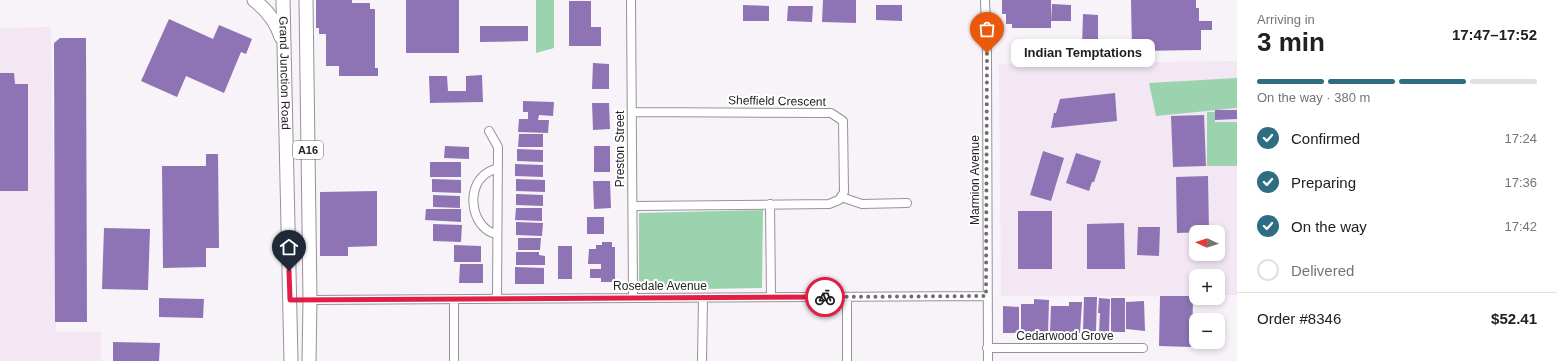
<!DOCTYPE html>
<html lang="en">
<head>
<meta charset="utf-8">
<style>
	:root { --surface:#fff; --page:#f2f2f2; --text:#202124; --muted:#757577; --line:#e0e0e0; --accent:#2d6e82 }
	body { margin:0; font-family:Helvetica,sans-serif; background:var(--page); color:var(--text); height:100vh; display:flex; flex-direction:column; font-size:15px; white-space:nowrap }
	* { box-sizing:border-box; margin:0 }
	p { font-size:13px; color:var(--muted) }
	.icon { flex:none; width:22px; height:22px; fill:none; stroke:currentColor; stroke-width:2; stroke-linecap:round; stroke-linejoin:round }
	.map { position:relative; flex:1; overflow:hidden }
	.side { display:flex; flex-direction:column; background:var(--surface); width:320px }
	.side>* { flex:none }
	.needle { width:26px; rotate:273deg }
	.buttons { position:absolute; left:1189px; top:225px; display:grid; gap:8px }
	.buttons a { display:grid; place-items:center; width:36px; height:36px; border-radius:8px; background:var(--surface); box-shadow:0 2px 6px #0003; font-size:20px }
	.pin { position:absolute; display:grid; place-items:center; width:34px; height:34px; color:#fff; margin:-41px -17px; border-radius:50% 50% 50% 0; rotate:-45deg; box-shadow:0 0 4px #0007 }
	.pin .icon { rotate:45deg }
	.courier { position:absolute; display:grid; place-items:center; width:40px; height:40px; margin:-20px; border:3px solid #e11d48; border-radius:50%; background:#fff; color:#222; box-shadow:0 1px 5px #0007 }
	.bubble { position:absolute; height:28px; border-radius:8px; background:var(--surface); box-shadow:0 2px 6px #0003; font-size:13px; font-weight:700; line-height:28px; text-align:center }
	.head em { font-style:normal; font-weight:700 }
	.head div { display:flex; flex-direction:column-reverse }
	.head { display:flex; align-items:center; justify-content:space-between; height:68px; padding:0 20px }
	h1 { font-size:26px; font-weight:700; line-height:30px }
	.bar { display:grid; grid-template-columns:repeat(4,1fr); gap:6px 4px; align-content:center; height:48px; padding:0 20px }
	.bar i { height:5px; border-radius:3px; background:var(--line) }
	.bar .current { background:var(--accent) }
	.bar p { grid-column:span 4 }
	.line { display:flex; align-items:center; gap:10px; padding:0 20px; border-top:1px solid var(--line) }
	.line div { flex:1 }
	ol { padding:0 20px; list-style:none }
	li { display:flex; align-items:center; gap:12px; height:44px }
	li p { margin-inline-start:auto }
	li .icon { padding:4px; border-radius:50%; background:var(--accent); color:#fff; stroke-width:4 }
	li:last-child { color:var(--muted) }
	li i { width:22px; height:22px; border:2px solid var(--line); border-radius:50% }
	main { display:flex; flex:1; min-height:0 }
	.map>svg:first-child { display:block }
	.built { fill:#f2e7f3; fill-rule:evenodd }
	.green { fill:#9ad3ad }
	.building { fill:#8e74b4 }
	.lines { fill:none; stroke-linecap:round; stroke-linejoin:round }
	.minor-casing { stroke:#969297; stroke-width:10 }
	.trunk-casing { stroke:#969297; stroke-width:15 }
	.minor { stroke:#fff; stroke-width:8 }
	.trunk { stroke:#fff; stroke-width:13 }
	.done { stroke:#6f6c6f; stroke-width:4; stroke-dasharray:0 7.2 }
	.route { stroke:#e11d48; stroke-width:5 }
	.labels { text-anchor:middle; stroke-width:4; stroke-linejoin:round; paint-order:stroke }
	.shield { fill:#fff; stroke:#666566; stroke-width:1 }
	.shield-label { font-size:11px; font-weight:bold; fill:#252325 }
	.street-label { font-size:12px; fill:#252325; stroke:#fff }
</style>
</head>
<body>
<main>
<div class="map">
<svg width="1237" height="361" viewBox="0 0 1237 361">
	<rect width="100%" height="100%" fill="#f8f3f9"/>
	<path class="built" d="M51 27 56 332H101V361H0V28Z
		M1237 61V295H1218V276H1196V296H1001L999 64ZM1196 232H1218V254H1196Z"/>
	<path class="green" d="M536 0H554V48L536 53Z
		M1237 78V108L1156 116 1149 83Z
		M1207 112H1215V122H1237V166H1207Z
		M763 210 762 288 639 290V213Z"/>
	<path class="building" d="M316 0H352V3H370V9H375V68H378V76H339V66H326V34H319V28H316Z
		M406 0H459V53H406Z
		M823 0H856V23L822 22Z
		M1002 0H1051V28H1012V24H1006V14H1002Z
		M1131 0H1196V8H1199V21H1212V30H1201V50L1132 51Z
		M569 1H591V27H601V46H569Z
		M1052 4 1071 5V21H1051Z
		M743 5 769 6V21H743Z
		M876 5H902V21L876 20Z
		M788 6H813L812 22 787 21Z
		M1083 14 1098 15V47H1082Z
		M169 19 213 39 219 25 252 39 246 54 241 52 224 93 186 76 177 97 141 81Z
		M480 26H528V41L480 42Z
		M60 38H86L87 322H55L54 43Z
		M593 63 609 64V89H592Z
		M0 73H14L15 84H28V191H0Z
		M482 75 483 102 430 103 429 76H447L448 91H466V76Z
		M1115 93 1117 121 1051 128 1054 113H1056L1060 99Z
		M523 101 554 102 553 116 539 115 538 120H549L548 133 518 132 519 119H528V112H523Z
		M592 103H609L610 129 593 130Z
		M1215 110H1237V119L1215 120Z
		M1204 115 1206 166 1173 167 1171 116Z
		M519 134H543V147H518Z
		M445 146 469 147V159L444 158Z
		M594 146H610V172H594Z
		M517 149 543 150V162L517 161Z
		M1043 151 1064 158 1051 201 1030 195Z
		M1076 153 1101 161 1094 182H1092L1089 191 1066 183Z
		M206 154H218L219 248H206V267L163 268 162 166H206Z
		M430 162H461V177H430Z
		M515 164 543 165V177L515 176Z
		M1208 176 1209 232 1177 233 1176 177Z
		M432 179 461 180V193L432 192Z
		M516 179 545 180V192L516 191Z
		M593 181H610L611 208 594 209Z
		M377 191V246L348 247V256H320V192Z
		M516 194 543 195V206L516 205Z
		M433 195 460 196V208L433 207Z
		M516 208H542V221L515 220Z
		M426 209H461V222L425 220Z
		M1018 211H1052V269H1018Z
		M587 217H604V234H587Z
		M516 222 543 223 542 236 516 235Z
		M1124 223 1125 269H1087V224Z
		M433 224 462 225 461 242 433 241Z
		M1138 227H1160L1159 256 1137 255Z
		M104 228 150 229 148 290 102 289Z
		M518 238H541L540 250H518Z
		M602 242H612V247H615V282H601V278H590V269H601V264H588L589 249H596V245H602Z
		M454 245 481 246V262H454Z
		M558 246H572V279H558Z
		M516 252H539V255L545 256V265H516Z
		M460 264H483V283H459Z
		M515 267 544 268V284H515Z
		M1160 296H1193L1192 347 1159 346Z
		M1084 297H1097L1096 331H1092V333H1083Z
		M159 298 204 299 203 318 159 317Z
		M1099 298 1110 299 1109 333H1099L1100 313H1098Z
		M1111 298H1125V332H1111Z
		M1034 299 1049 300 1048 335H1043L1042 337H1038V333L1033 332V336H1025V333L1021 332V304H1034Z
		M1144 301 1145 331 1126 329V302Z
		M1069 302H1082L1080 333H1067V335L1060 334V332H1050L1051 306H1069Z
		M1003 306 1019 307V333H1003Z
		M113 342 160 343 159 361H113Z"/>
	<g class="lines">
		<defs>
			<path id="minor" d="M631 0 633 297
				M985 0 987 53 988 361
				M632 112 831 113 843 121 844 192 839 200 829 204 633 206
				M489 131 498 147 497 299
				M841 197 862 204 907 203
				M770 204 771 297
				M497 234C473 230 466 193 482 177 486 172 492 170 498 168
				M310 300 986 296
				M454 300V361
				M987 348H1143
				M702 361 703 298
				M847 361V297"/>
			<g id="trunk">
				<path d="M254 0C267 10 276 21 281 37"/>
				<path id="s1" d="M283 0 291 361"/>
				<path d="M306 0 310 300 309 361"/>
			</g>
		</defs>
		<use href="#minor" class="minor-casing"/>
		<use href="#trunk" class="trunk-casing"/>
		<use href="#minor" class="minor"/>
		<use href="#trunk" class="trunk"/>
	</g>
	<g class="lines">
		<path class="done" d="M825 297 986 296 987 53"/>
		<path class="route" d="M289 271 290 300 825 297"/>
	</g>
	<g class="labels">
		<rect class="shield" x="293" y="141" width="30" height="18" rx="3"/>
		<g class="shield-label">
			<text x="308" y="154">A16</text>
		</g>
		<g class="street-label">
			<text dy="4" stroke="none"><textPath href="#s1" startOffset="73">Grand Junction Road</textPath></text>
			<text transform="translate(777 101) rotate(1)" y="4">Sheffield Crescent</text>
			<text transform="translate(620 149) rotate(-90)" y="4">Preston Street</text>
			<text transform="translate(975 180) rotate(-90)" y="4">Marmion Avenue</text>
			<text x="660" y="290">Rosedale Avenue</text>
			<text x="1065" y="340">Cedarwood Grove</text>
		</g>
	</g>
</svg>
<div class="buttons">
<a><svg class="needle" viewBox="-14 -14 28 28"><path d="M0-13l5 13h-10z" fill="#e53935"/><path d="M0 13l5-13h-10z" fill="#757577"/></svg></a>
<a>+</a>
<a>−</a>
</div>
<div class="pin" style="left:987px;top:53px;background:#ea580c"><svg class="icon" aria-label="bag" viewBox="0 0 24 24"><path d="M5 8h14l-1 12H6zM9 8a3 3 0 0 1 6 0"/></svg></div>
<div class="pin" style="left:289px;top:271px;background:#1f2937"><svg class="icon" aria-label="home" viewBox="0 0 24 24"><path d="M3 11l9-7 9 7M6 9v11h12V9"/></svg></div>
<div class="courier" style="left:825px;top:297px"><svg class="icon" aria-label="bike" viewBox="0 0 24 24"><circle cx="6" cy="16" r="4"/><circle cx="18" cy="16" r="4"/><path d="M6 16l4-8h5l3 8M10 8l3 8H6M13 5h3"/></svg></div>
<div class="bubble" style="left:1011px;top:39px;width:144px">Indian Temptations</div>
</div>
<section class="side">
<div class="head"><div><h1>3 min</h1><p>Arriving in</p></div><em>17:47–17:52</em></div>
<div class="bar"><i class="current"></i><i class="current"></i><i class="current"></i><i></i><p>On the way · 380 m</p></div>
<ol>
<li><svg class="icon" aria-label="check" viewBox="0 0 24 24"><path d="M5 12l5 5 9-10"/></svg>Confirmed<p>17:24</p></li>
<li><svg class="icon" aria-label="check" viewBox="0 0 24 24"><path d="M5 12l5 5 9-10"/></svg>Preparing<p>17:36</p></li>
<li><svg class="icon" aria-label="check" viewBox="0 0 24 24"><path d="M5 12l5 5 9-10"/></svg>On the way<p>17:42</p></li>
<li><i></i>Delivered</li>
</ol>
<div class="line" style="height:52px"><div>Order #8346</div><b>$52.41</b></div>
</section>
</main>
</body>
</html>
